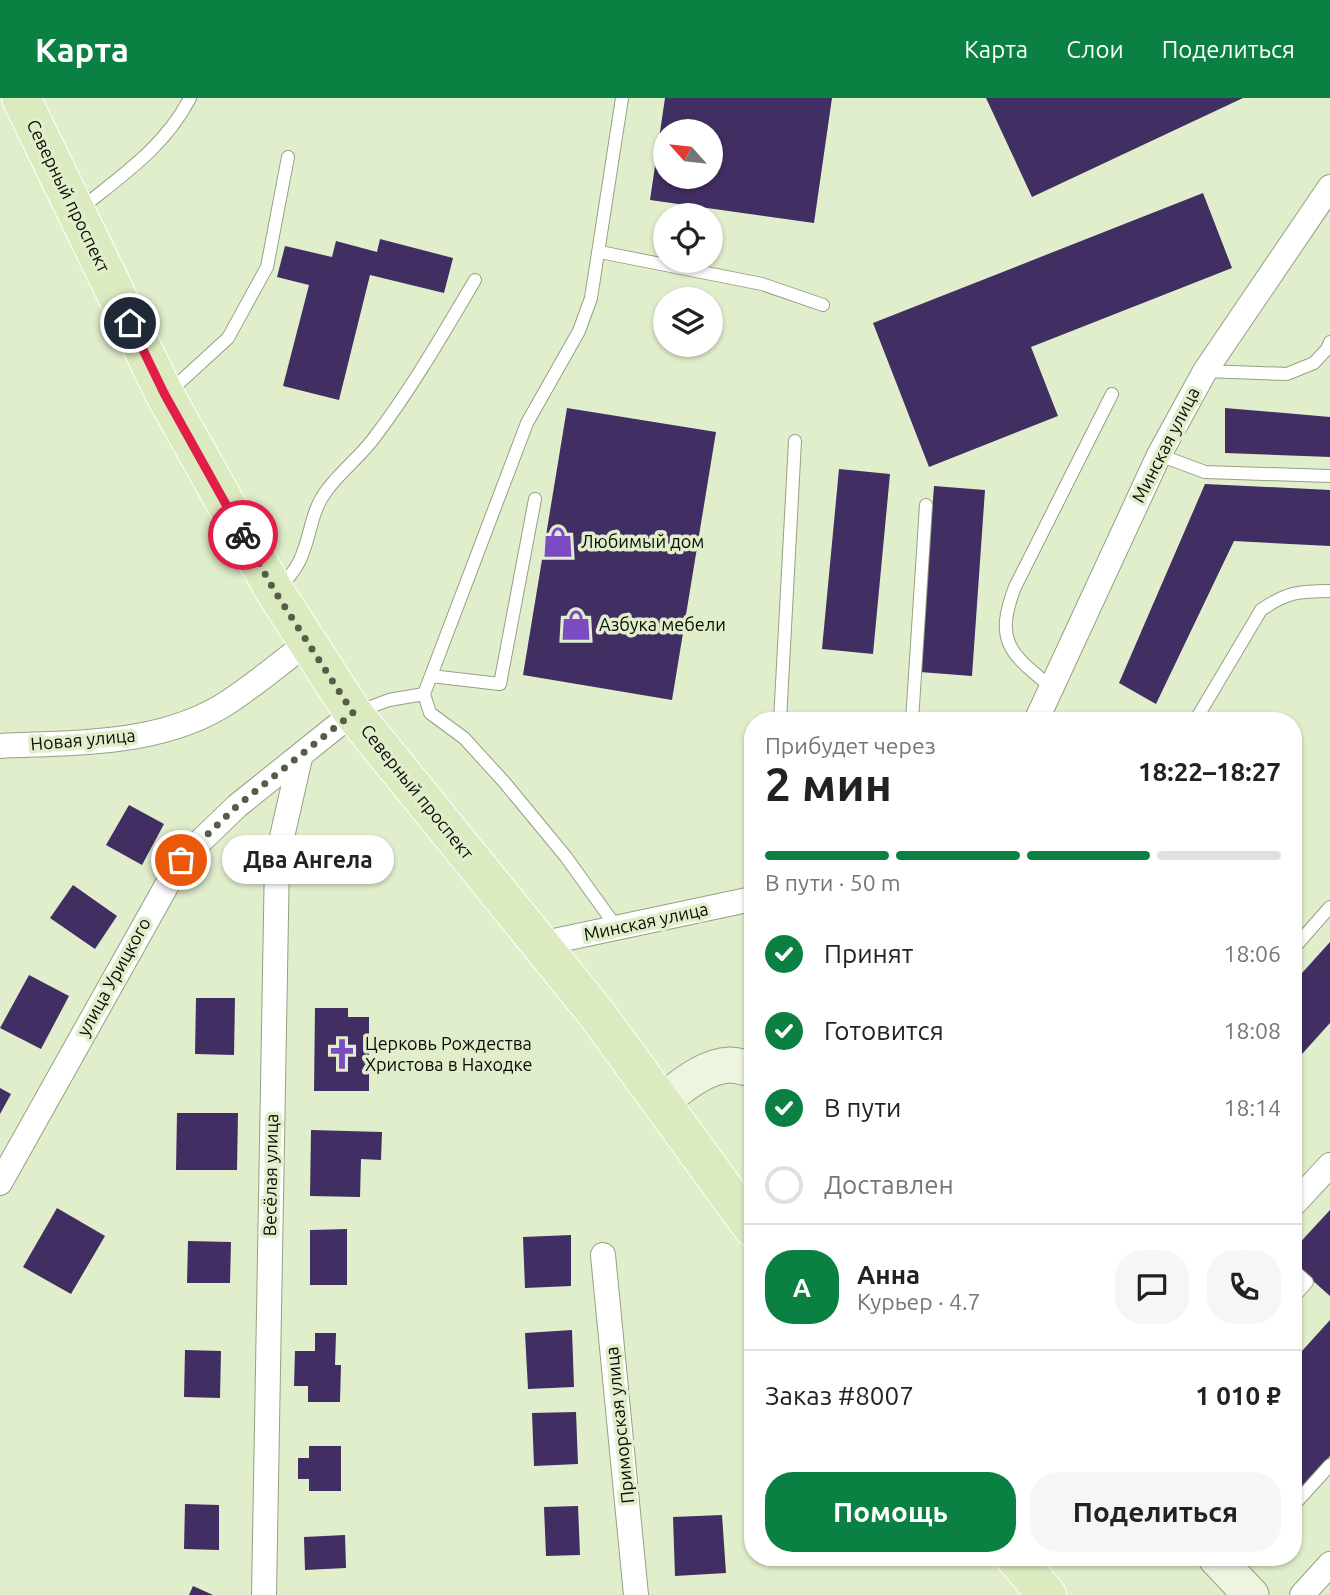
<!DOCTYPE html>
<html lang="ru">
<head>
<meta charset="utf-8">
<style>
	:root { --surface:#fff; --page:#f6f6f6; --text:#222; --muted:#767676; --line:#e0e0e0; --accent:#0b8043 }
	body { margin:0; font-family:Ubuntu,sans-serif; background:var(--page); color:var(--text); height:100vh; display:flex; flex-direction:column; font-size:26px; white-space:nowrap }
	* { box-sizing:border-box; margin:0 }
	p { font-size:23px; color:var(--muted) }
	.icon { flex:none; width:38px; height:38px; fill:none; stroke:currentColor; stroke-width:2; stroke-linecap:round; stroke-linejoin:round }
	.map { position:relative; flex:1; overflow:hidden }
	.sheet { position:absolute; left:744px; top:614px; width:558px; height:854px; display:flex; flex-direction:column; background:var(--surface); border-radius:28px; box-shadow:0 2px 5px #0004 }
	.sheet>* { flex:none }
	.needle { width:46px; rotate:297deg }
	.buttons { position:absolute; left:653px; top:21px; display:grid; gap:14px }
	.buttons a { display:grid; place-items:center; width:70px; height:70px; border-radius:50%; background:var(--surface); box-shadow:0 2px 5px #0004; font-size:35px }
	.pin { position:absolute; display:grid; place-items:center; width:60px; height:60px; color:#fff; margin:-30px; border:4px solid #fff; border-radius:50%; box-shadow:0 2px 7px #0007 }
	.courier { position:absolute; display:grid; place-items:center; width:70px; height:70px; margin:-35px; border:5px solid #e11d48; border-radius:50%; background:#fff; color:#222; box-shadow:0 2px 9px #0007 }
	.bubble { position:absolute; height:49px; border-radius:24px; background:var(--surface); box-shadow:0 2px 5px #0004; font-size:23px; font-weight:700; line-height:49px; text-align:center }
	.overview em { font-style:normal; font-weight:700 }
	.overview div { display:flex; flex-direction:column-reverse }
	.overview { display:flex; align-items:center; justify-content:space-between; height:119px; padding:0 21px }
	h1 { font-size:46px; font-weight:700; line-height:52px }
	.bar { display:grid; grid-template-columns:repeat(4,1fr); gap:10px 7px; align-content:center; height:84px; padding:0 21px }
	.bar i { height:9px; border-radius:5px; background:var(--line) }
	.bar .current { background:var(--accent) }
	.bar p { grid-column:span 4 }
	.line { display:flex; align-items:center; gap:18px; padding:0 21px; border-top:2px solid var(--line) }
	.line div { flex:1 }
	.round { display:grid; place-items:center; flex:none; width:74px; height:74px; border-radius:28px; background:var(--page) }
	ol { padding:0 21px; list-style:none }
	li { display:flex; align-items:center; gap:21px; height:77px }
	li p { margin-inline-start:auto }
	li .icon { padding:7px; border-radius:50%; background:var(--accent); color:#fff; stroke-width:4 }
	li:last-child { color:var(--muted) }
	li i { width:38px; height:38px; border:4px solid var(--line); border-radius:50% }
	.primary-button { display:flex; gap:14px; margin-top:auto; padding:14px 21px }
	.primary-button a { flex:1; height:80px; border-radius:28px; background:var(--accent); color:#fff; font-size:28px; font-weight:700; line-height:80px; text-align:center }
	.primary-button a+a { background:var(--page); color:var(--text) }
	header { display:flex; align-items:center; gap:42px; box-sizing:border-box; height:98px; padding:0 35px; background:var(--accent); color:#fff }
	header strong { font-size:33px }
	nav { display:flex; gap:38px; margin-inline-start:auto; font-size:24px }
	.map>svg:first-child { display:block }
	.building { fill:#412e62; fill-rule:evenodd }
	.lines { fill:none; stroke-linecap:round; stroke-linejoin:round }
	.lane-casing { stroke:#95a181; stroke-width:14 }
	.street-casing { stroke:#95a181; stroke-width:26 }
	.secondary-casing { stroke:#95a181; stroke-width:37 }
	.primary-casing { stroke:#fff; stroke-width:40 }
	.lane { stroke:#fff; stroke-width:12 }
	.street { stroke:#fff; stroke-width:24 }
	.secondary { stroke:#edf4e0; stroke-width:35 }
	.primary { stroke:#dceac0; stroke-width:38 }
	.done { stroke:#555c4a; stroke-width:7; stroke-dasharray:0 12.6 }
	.route { stroke:#e11d48; stroke-width:9 }
	.labels { text-anchor:middle; stroke-width:7; stroke-linejoin:round; paint-order:stroke }
	.street-label { font-size:18px; fill:#090d04; stroke:#e1eecc }
	.poi-label { font-size:18px; fill:#090d04; stroke:#e1eecc; text-anchor:start }
</style>
</head>
<body>
<header>
<strong>Карта</strong>
<nav><a>Карта</a><a>Слои</a><a>Поделиться</a></nav>
</header>
<div class="map">
<svg width="1330" height="1497" viewBox="0 0 1330 1497">
	<rect width="100%" height="100%" fill="#e1eecc"/>
	<path class="building" d="M665 0H832L814 125 650 102ZM665 33H710V79H665Z
		M986 0H1243L1032 99Z
		M1203 95 1232 170 1031 249 1058 318 929 369 873 225Z
		M380 141 453 160 444 195 370 177 339 302 283 288 309 187 277 179 285 148 332 159 336 143 377 154Z
		M567 310 716 334 672 602 523 577Z
		M1225 310 1330 319V359L1225 355Z
		M839 371 890 376 873 556 822 551Z
		M1205 386 1330 392V448L1234 443 1156 606 1119 585Z
		M934 388 985 392 972 578 920 574Z
		M129 707 164 726 142 767 106 747Z
		M73 787 117 818 95 851 50 820Z
		M1330 844V925L1293 966V885Z
		M29 877 69 898 41 951 0 930Z
		M196 900H235L234 957 195 956Z
		M315 910H348V919H369V993H314Z
		M0 990 11 996 0 1016Z
		M177 1015H238L237 1072H176Z
		M311 1032 382 1034 381 1062 361 1061 360 1099 310 1098Z
		M57 1110 105 1138 71 1196 23 1169Z
		M1330 1112V1198L1293 1165V1152Z
		M347 1131V1187H310V1132Z
		M571 1137V1188L525 1190 523 1139Z
		M188 1143 231 1144 230 1185H187Z
		M1330 1222V1358L1293 1399V1263Z
		M572 1232 574 1289 528 1291 525 1235Z
		M315 1235H336L335 1267H341L340 1304H308V1288H294L295 1253H315Z
		M185 1252 221 1253 220 1300 184 1299Z
		M576 1314 578 1366 534 1368 532 1315Z
		M309 1348H341V1393H309V1381H298V1360H309Z
		M185 1406 219 1407V1452L184 1451Z
		M578 1408 580 1457 546 1458 544 1409Z
		M722 1417 726 1475 675 1478 673 1419Z
		M345 1437 346 1470 305 1472 304 1439Z
		M193 1488 213 1497H189Z"/>
	<g class="lines">
		<defs>
			<path id="lane" d="M79 112C121 78 165 49 190 0
				M600 154 762 186 823 207
				M1205 273 1287 276 1314 265 1327 251 1330 244
				M168 295 228 240 267 169 288 59
				M1159 357 1205 374 1330 378
				M277 490C315 461 303 423 327 392 341 373 360 359 374 340 412 290 443 236 475 182
				M431 578 500 586 535 401
				M1051 589C1010 555 994 544 1015 489L1112 296
				M357 614 389 602 424 596
				M780 623 795 343
				M912 623 926 407
				M1195 623 1261 512C1287 494 1299 493 1330 493
				M617 830 566 759 505 685 464 640 430 615 424 596 527 325 579 233 591 200 622 0
				M1293 851 1330 809
				M1293 1172 1307 1184 1293 1200
				M1293 1408 1330 1367"/>
			<path id="street" d="M1036 623 1159 357 1205 273 1330 89
				M0 648C77 644 163 648 230 603 257 585 282 564 308 544
				M540 846 752 801
				M0 1085 181 762 237 708 353 615
				M1293 1107 1330 1067
				M603 1157 636 1497
				M264 1497 277 761 300 660
				M1302 1497 1330 1466"/>
			<path id="secondary" d="M661 1004C681 989 704 968 730 967 737 967 746 970 752 971
				M1216 1460 1251 1497"/>
			<path id="primary" d="M21 0 165 297 274 492 353 615 596 915 752 1129
				M1015 1460 1047 1497"/>
		</defs>
		<use href="#lane" class="lane-casing"/>
		<use href="#street" class="street-casing"/>
		<use href="#secondary" class="secondary-casing"/>
		<use href="#primary" class="primary-casing"/>
		<use href="#lane" class="lane"/>
		<use href="#street" class="street"/>
		<use href="#secondary" class="secondary"/>
		<use href="#primary" class="primary"/>
	</g>
	<g class="lines">
		<path class="done" d="M181 762 237 708 353 615 274 492 243 437"/>
		<path class="route" d="M130 225 165 297 243 437"/>
	</g>
	<defs>
		<symbol id="shop-bare" viewBox="-9 -9 18 18"><path d="M-5-2.5h2.3a2.7 3.5 0 0 1 5.4 0H5L5.5 6h-11ZM-1.5-2.5h3a1.5 2.3 0 0 0-3 0Z" fill="#7c4bc4" stroke="#e1eecc" stroke-width="2.5" paint-order="stroke"/></symbol>
		<symbol id="church-bare" viewBox="-9 -9 18 18"><path d="M-1.2-6h2.4v3.5h3.3v2.4h-3.3V6h-2.4V-.1h-3.3v-2.4h3.3Z" fill="#7c4bc4" stroke="#e1eecc" stroke-width="2.5" paint-order="stroke"/></symbol>
	</defs>
	<g fill-rule="evenodd">
		<use href="#shop-bare" x="536" y="422" width="44" height="44"/>
		<use href="#shop-bare" x="554" y="505" width="44" height="44"/>
		<use href="#church-bare" x="320" y="934" width="44" height="44"/>
	</g>
	<g class="labels">
		<g class="street-label">
			<text transform="translate(68 98) rotate(64)" y="6">Северный проспект</text>
			<text transform="translate(1166 347) rotate(-63)" y="6">Минская улица</text>
			<text transform="translate(83 642) rotate(-5)" y="6">Новая улица</text>
			<text transform="translate(417 694) rotate(51)" y="6">Северный проспект</text>
			<text transform="translate(646 824) rotate(-12)" y="6">Минская улица</text>
			<text transform="translate(114 879) rotate(-61)" y="6">улица Урицкого</text>
			<text transform="translate(271 1077) rotate(-89)" y="6">Весёлая улица</text>
			<text transform="translate(620 1327) rotate(-96)" y="6">Приморская улица</text>
		</g>
		<g class="poi-label">
			<text x="581" y="450">Любимый дом</text>
			<text x="599" y="533">Азбука мебели</text>
			<text x="365" y="952">Церковь Рождества<tspan x="365" dy="21">Христова в Находке</tspan></text>
		</g>
	</g>
</svg>
<div class="buttons">
<a><svg class="needle" viewBox="-14 -14 28 28"><path d="M0-13l5 13h-10z" fill="#e53935"/><path d="M0 13l5-13h-10z" fill="#767676"/></svg></a>
<a><svg class="icon" aria-label="locate" viewBox="0 0 24 24"><circle cx="12" cy="12" r="6"/><path d="M12 2v4M12 18v4M2 12h4M18 12h4"/></svg></a>
<a><svg class="icon" aria-label="layers" viewBox="0 0 24 24"><path d="M12 4l9 5-9 5-9-5zM3 14l9 5 9-5"/></svg></a>
</div>
<div class="pin" style="left:181px;top:762px;background:#ea580c"><svg class="icon" aria-label="bag" viewBox="0 0 24 24"><path d="M5 8h14l-1 12H6zM9 8a3 3 0 0 1 6 0"/></svg></div>
<div class="pin" style="left:130px;top:225px;background:#1f2937"><svg class="icon" aria-label="home" viewBox="0 0 24 24"><path d="M3 11l9-7 9 7M6 9v11h12V9"/></svg></div>
<div class="courier" style="left:243px;top:437px"><svg class="icon" aria-label="bike" viewBox="0 0 24 24"><circle cx="6" cy="16" r="4"/><circle cx="18" cy="16" r="4"/><path d="M6 16l4-8h5l3 8M10 8l3 8H6M13 5h3"/></svg></div>
<div class="bubble" style="left:222px;top:737px;width:172px">Два Ангела</div>
<section class="sheet">
<div class="overview"><div><h1>2 мин</h1><p>Прибудет через</p></div><em>18:22–18:27</em></div>
<div class="bar"><i class="current"></i><i class="current"></i><i class="current"></i><i></i><p>В пути · 50 m</p></div>
<ol>
<li><svg class="icon" aria-label="check" viewBox="0 0 24 24"><path d="M5 12l5 5 9-10"/></svg>Принят<p>18:06</p></li>
<li><svg class="icon" aria-label="check" viewBox="0 0 24 24"><path d="M5 12l5 5 9-10"/></svg>Готовится<p>18:08</p></li>
<li><svg class="icon" aria-label="check" viewBox="0 0 24 24"><path d="M5 12l5 5 9-10"/></svg>В пути<p>18:14</p></li>
<li><i></i>Доставлен</li>
</ol>
<div class="line" style="height:126px"><b class="round" style="background:var(--accent);color:#fff">А</b><div><b>Анна</b><p>Курьер · 4.7</p></div><a class="round"><svg class="icon" aria-label="chat" viewBox="0 0 24 24"><path d="M4 5h16v11H9l-5 4z"/></svg></a><a class="round"><svg class="icon" aria-label="phone" viewBox="0 0 24 24"><path d="M5 4h4l2 5-3 2q2 4 5 5l2-3 5 2v4C11 20 4 13 5 4z"/></svg></a></div>
<div class="line" style="height:91px"><div>Заказ #8007</div><b>1 010 ₽</b></div>
<div class="primary-button"><a>Помощь</a><a>Поделиться</a></div>
</section>
</div>
</body>
</html>
